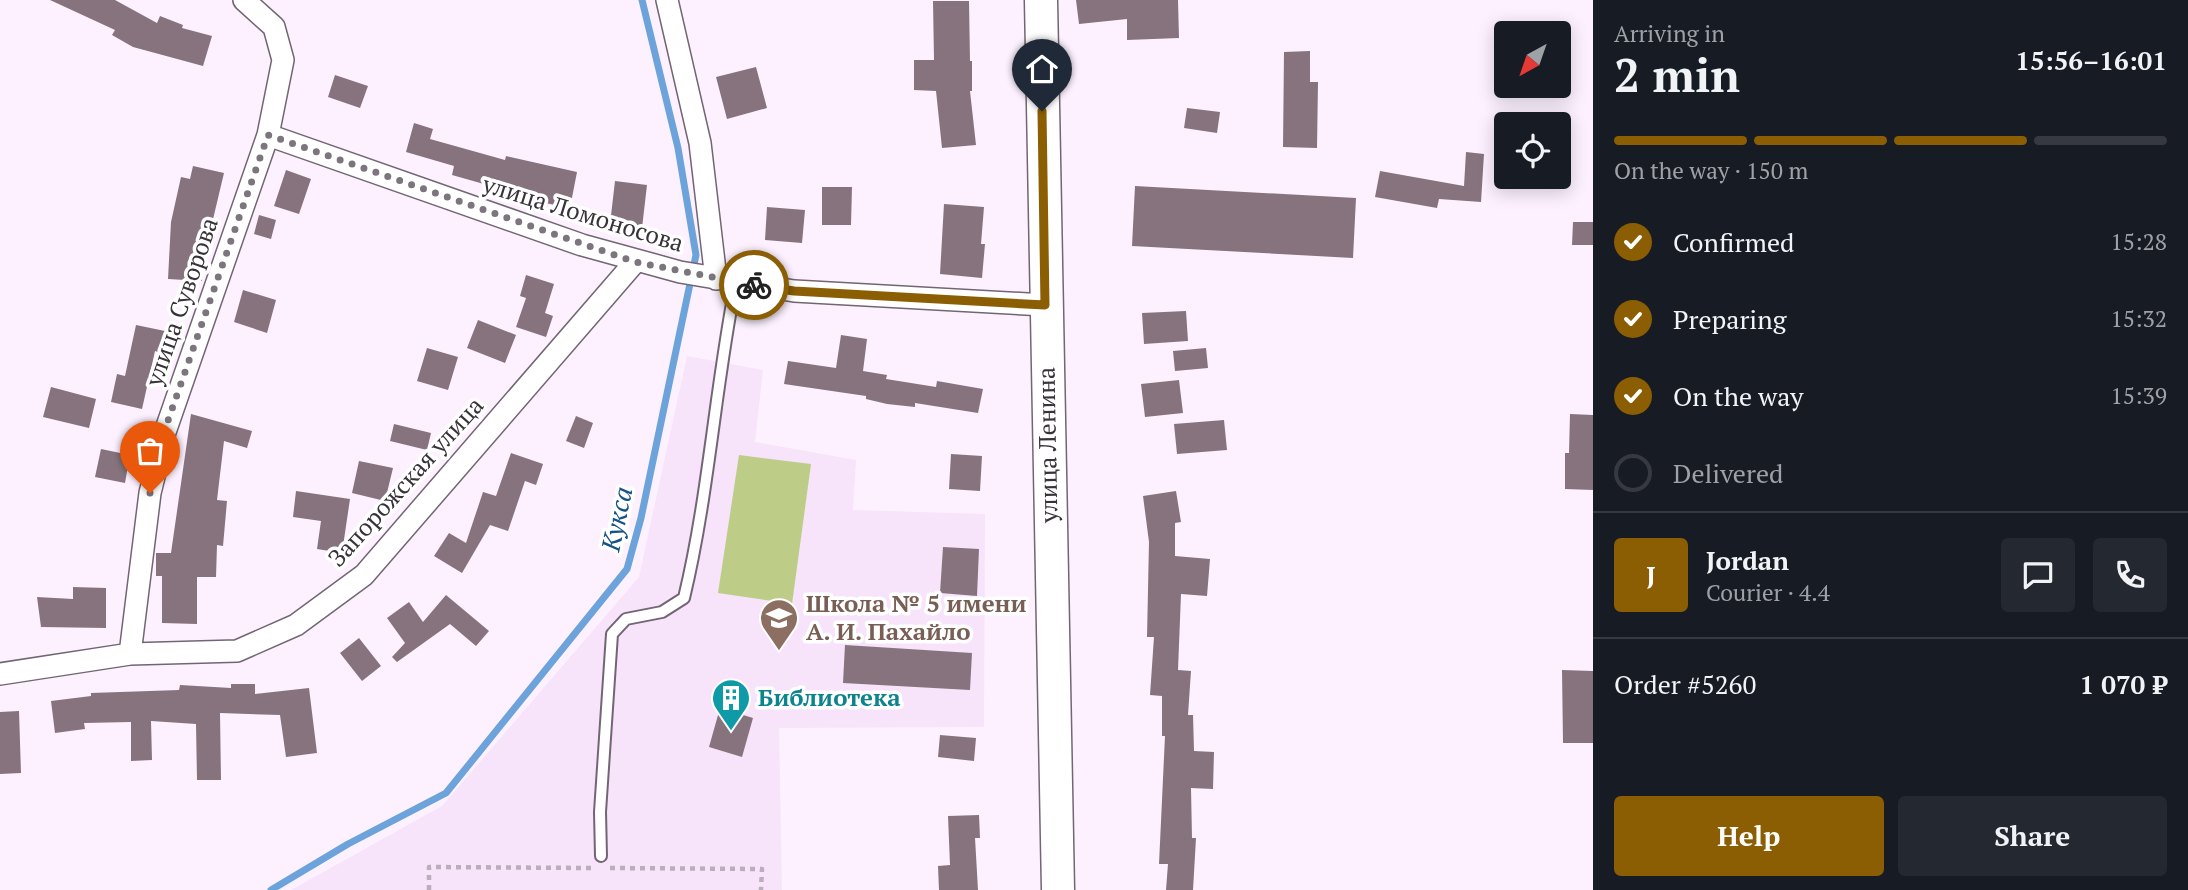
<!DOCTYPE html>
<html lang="en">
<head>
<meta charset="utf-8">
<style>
	:root { --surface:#171b24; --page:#242831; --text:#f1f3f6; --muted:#9ea1a6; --line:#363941; --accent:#8b5e03 }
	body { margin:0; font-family:"PT Serif",serif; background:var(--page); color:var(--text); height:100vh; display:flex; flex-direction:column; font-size:26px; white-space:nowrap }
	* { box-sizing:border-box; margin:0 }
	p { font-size:23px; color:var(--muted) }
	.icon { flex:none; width:38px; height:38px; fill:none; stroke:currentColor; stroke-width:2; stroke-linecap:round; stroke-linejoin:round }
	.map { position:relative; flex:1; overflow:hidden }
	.side { display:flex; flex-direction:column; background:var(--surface); width:595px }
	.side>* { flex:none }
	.needle { width:46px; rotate:220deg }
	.fabs { position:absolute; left:1494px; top:21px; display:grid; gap:14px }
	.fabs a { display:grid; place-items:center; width:77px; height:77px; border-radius:7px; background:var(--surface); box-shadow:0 4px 18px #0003; font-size:35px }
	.pin { position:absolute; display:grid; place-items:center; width:60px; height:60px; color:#fff; margin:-72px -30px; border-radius:50% 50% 50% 0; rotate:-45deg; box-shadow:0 0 7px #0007 }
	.pin .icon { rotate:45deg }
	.courier { position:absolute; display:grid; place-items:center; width:70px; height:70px; margin:-35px; border:5px solid #8b5e03; border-radius:50%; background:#fff; color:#222; box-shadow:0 2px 9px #0007 }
	.head em { font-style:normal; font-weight:800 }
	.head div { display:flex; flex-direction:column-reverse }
	.head { display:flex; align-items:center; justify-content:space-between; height:119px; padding:0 21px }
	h1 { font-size:46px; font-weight:800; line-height:52px }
	.bar { display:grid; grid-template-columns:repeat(4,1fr); gap:10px 7px; align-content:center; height:84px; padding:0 21px }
	.bar i { height:9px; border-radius:5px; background:var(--line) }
	.bar .active { background:var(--accent) }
	.bar p { grid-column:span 4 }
	.line { display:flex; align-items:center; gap:18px; padding:0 21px; border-top:2px solid var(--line) }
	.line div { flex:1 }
	.round { display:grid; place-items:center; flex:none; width:74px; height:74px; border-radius:7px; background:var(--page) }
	ol { padding:0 21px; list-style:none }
	li { display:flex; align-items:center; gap:21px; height:77px }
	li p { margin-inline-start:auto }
	li .icon { padding:7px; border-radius:50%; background:var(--accent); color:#fff; stroke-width:4 }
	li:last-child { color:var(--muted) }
	li i { width:38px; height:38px; border:4px solid var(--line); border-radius:50% }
	.cta { display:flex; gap:14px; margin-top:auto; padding:14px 21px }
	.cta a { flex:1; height:80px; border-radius:7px; background:var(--accent); color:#fff; font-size:28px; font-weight:800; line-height:80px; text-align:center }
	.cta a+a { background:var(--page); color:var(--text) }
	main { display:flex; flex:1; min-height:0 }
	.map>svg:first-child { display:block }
	.built { fill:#f7e3fa }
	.green { fill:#bdcd87 }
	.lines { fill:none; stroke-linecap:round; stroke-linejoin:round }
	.stream { stroke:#6ca3da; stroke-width:7 }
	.building { fill:#86737e }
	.lane-casing { stroke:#726574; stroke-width:14 }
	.street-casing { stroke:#726574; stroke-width:24 }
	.secondary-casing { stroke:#726574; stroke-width:35 }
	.path { stroke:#b9afbb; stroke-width:4.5; stroke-dasharray:5 5; stroke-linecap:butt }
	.lane { stroke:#fff; stroke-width:10 }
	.street { stroke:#fff; stroke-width:21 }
	.secondary { stroke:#fff; stroke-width:32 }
	.done { stroke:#7d757e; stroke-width:7; stroke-dasharray:0 12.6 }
	.route { stroke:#8b5e03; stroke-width:9 }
	.labels { text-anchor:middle; stroke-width:7; stroke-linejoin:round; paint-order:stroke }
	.street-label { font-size:24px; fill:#383239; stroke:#fff }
	.education-label { font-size:24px; font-weight:bold; fill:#785e54; stroke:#fff; text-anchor:start }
	.culture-label { font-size:24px; font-weight:bold; fill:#0d838f; stroke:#fff; text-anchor:start }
	.water-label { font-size:26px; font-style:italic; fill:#175286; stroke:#fff }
</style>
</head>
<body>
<main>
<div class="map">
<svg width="1593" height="890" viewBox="0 0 1593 890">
	<rect width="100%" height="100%" fill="#fdf1ff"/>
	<path class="built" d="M687 356 763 370 755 442 856 460 853 510 985 514 984 727 779 728 782 890H291L442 806 639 577Z"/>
	<path class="green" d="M739 455 811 464 792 604 718 593Z"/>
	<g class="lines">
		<path class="stream" d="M271 890 348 844 446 793 627 569 641 518 696 255 678 148 642 0"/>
	</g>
	<path class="building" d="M50 0H115L157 23 160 16 183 25 182 28 212 36 203 66 133 47 112 35 115 30Z
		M1076 0H1178L1179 38 1127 40V19L1079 24Z
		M933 1H969L970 61H972V91H970L976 145 942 148 936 91 914 90V60H934Z
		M1310 51V82H1318L1317 148 1283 147 1284 52Z
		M756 67 767 108 727 119 716 77Z
		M335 75 368 86 360 108 328 97Z
		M1187 108 1220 112 1217 133 1184 128Z
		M414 123 433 129 430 139 505 160 506 156 577 172 570 208 496 193 498 188 452 175 454 166 406 152Z
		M1466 152 1484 154 1481 202 1439 199 1437 208 1375 197 1380 171 1464 186Z
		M193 166 224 173 209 236 204 235 202 281 168 279 171 222 181 177 190 179Z
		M286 170 311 179 299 214 274 206Z
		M615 181 647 185 642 228 610 224Z
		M1135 186 1356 198 1353 258 1132 246Z
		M822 187H852L851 225H822Z
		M944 204 984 207 981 244H985L982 278 940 274Z
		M767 207 805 210 802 243 765 240Z
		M259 215 276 220 271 239 254 234Z
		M1573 222H1593V245H1572Z
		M526 275 554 284 545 313 553 316 546 337 516 327 526 298 520 296Z
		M243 290 276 300 267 333 234 322Z
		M1186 311 1188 341 1144 344 1142 313Z
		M478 320 516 335 505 363 467 348Z
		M136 325 165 331 161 353 155 351 142 409 111 402 117 374 125 376Z
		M841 335 867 339 863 371 887 375 886 379 936 387 937 381 983 389 978 413 915 403V407L887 404 866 399V396L784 384 788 361 836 368Z
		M427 348 458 357 448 390 417 381Z
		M1206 348 1208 368 1175 371 1173 351Z
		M1179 380 1183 413 1145 417 1141 384Z
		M51 387 96 399 89 428 43 417Z
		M191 414 252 431 247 448 224 441 217 500 227 501 223 546 217 545 216 577H197V624L162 623V576H156V553H171Z
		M1570 414 1593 415V490L1565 489V453H1569Z
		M576 416 593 423 584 448 566 441Z
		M1224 420 1227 450 1177 454 1174 424Z
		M394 424 431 433 427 450 390 441Z
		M101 449 130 455 125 483 95 477Z
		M511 453 543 464 536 485 525 481 508 531 490 525 462 573 434 556 449 533 466 543 483 492 496 496Z
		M951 454 982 456 980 491 949 489Z
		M359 461 393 468 385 501 352 493Z
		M296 491 350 499 342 553 317 549 321 521 293 517Z
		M1176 491 1181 522 1175 523V556L1210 559 1207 596 1181 594 1178 670 1191 671 1188 715H1193L1194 751 1214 752 1213 789 1191 788 1192 838H1196L1193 890H1166L1168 864H1159L1165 736H1162V696L1150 695 1154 637H1147L1149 542 1143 496Z
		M943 547 979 549 977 596 940 593Z
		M73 587 106 588V628L41 627 37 597 73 599Z
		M446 595 489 631 476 646 450 624 397 662 392 657 405 643 387 618 409 602 423 622Z
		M359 638 381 666 362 681 340 653Z
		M845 645 972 653 970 690 843 683Z
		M1562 670 1593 671V743H1563Z
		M231 684H255V694L309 688 317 753 286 757 280 715 220 713 221 780H197L196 724 151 721 152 760 131 761V722L84 723 85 729 55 733 51 701 91 696V693L179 690 180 685 231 688Z
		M720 708 753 718 742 757 709 747Z
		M19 711 21 773 0 774V712Z
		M940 735 976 738 974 761 938 757Z
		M979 815 980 838H975L978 890H939L938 866 950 865 948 816Z"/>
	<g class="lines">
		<defs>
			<path id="lane" d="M601 856 600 812 612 634 626 619 662 612 684 598C709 494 715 387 736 282"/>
			<path id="street" d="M667 0 700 143 716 279
				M268 135 582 245 680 272 794 291 1045 305
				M130 654 150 493 165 432 268 135 283 60 274 27 244 0
				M0 674 130 654 237 651 296 625 364 575 635 262"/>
			<path id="secondary" d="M1041 0 1058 890"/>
		</defs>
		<use href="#lane" class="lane-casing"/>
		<use href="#street" class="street-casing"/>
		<use href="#secondary" class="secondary-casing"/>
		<path class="path" d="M610 868 762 869 761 890
			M429 890V867L591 868"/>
		<use href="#lane" class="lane"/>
		<use href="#street" class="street"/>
		<use href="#secondary" class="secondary"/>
	</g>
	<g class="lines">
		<path class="done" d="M150 493 164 432 268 135 635 262 754 285"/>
		<path class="route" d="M754 285 794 291 1045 305 1042 111"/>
	</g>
	<defs>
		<symbol id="school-pin" viewBox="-11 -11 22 30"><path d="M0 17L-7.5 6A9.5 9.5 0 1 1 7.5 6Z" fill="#8d6e63" stroke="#fff"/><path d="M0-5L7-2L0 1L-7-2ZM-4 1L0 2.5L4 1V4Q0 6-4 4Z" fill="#fff"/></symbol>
		<symbol id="building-pin" viewBox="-11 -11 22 30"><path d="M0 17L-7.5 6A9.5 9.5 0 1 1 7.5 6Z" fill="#0f9aa8" stroke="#fff"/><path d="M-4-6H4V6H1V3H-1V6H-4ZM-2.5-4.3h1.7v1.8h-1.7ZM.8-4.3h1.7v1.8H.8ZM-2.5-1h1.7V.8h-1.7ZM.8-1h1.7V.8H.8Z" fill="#fff"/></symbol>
	</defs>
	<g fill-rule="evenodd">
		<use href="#school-pin" x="757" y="596" width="44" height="60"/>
		<use href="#building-pin" x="709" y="676" width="44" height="60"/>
	</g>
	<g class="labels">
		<g class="street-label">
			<text transform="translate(583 214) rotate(17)" y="8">улица Ломоносова</text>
			<text transform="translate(182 302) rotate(-71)" y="8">улица Суворова</text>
			<text transform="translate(1048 445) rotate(-91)" y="8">улица Ленина</text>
			<text transform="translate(406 482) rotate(-48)" y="8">Запорожская улица</text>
		</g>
		<g class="education-label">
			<text x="806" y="612">Школа № 5 имени<tspan x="806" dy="28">А. И. Пахайло</tspan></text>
		</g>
		<g class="culture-label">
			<text x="758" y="706">Библиотека</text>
		</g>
		<g class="water-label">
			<text transform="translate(617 519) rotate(-78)" y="9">Кукса</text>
		</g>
	</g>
</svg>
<div class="fabs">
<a><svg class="needle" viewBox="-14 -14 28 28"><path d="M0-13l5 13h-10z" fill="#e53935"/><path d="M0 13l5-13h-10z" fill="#9ea1a6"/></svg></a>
<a><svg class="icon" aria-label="locate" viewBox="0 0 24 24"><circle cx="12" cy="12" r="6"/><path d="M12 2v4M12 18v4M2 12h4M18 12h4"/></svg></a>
</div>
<div class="pin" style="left:150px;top:493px;background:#ea580c"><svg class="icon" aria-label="bag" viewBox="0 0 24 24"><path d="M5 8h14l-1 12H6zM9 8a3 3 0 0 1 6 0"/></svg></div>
<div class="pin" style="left:1042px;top:111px;background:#1f2937"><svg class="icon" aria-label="home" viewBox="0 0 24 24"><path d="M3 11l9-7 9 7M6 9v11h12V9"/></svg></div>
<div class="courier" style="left:754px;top:285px"><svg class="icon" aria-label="bike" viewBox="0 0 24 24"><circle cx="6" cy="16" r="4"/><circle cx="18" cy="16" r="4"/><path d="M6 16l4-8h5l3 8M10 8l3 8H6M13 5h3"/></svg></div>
</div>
<section class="side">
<div class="head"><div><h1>2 min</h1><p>Arriving in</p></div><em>15:56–16:01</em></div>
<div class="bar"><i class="active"></i><i class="active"></i><i class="active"></i><i></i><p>On the way · 150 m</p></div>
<ol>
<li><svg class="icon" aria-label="check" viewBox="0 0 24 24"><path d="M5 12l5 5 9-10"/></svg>Confirmed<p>15:28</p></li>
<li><svg class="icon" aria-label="check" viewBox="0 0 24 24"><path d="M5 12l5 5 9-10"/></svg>Preparing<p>15:32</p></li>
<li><svg class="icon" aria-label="check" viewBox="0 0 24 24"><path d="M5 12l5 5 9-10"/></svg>On the way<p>15:39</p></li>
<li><i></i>Delivered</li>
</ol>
<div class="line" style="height:126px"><b class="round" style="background:var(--accent);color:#fff">J</b><div><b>Jordan</b><p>Courier · 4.4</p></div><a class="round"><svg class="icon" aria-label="chat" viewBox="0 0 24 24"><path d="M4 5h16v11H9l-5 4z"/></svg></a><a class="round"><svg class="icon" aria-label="phone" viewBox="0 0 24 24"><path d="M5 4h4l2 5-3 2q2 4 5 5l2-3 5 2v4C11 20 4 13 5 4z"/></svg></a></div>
<div class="line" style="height:91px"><div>Order #5260</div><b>1 070 ₽</b></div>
<div class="cta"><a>Help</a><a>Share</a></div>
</section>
</main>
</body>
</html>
